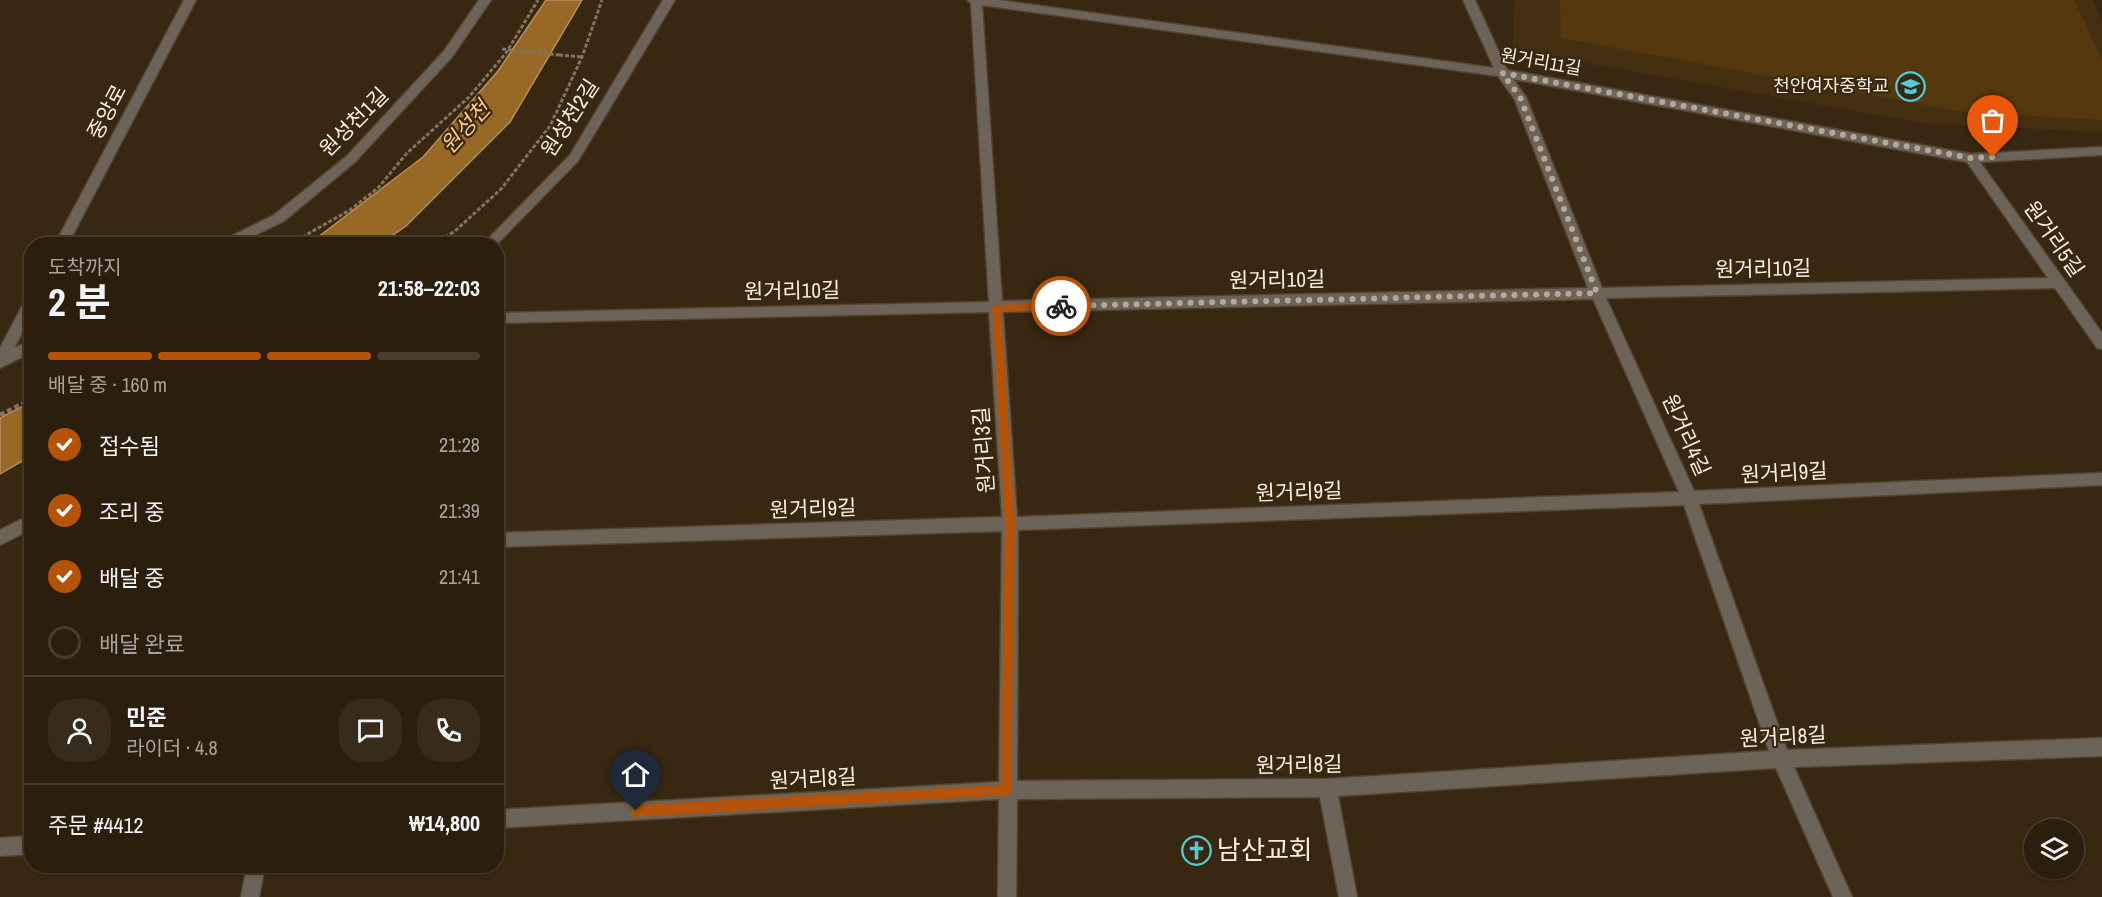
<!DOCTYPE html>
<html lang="ko">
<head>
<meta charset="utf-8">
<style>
	:root { --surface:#2b1e0d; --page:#372b1b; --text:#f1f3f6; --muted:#a6a29d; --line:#473c2e; --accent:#b45309 }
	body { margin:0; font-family:"Archivo Narrow","Noto Sans KR",sans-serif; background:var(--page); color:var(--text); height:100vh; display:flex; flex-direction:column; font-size:22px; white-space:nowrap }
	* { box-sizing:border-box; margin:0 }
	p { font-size:20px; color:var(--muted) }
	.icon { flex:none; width:33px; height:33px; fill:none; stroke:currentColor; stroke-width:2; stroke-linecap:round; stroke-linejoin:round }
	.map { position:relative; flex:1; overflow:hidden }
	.drawer { position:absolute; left:24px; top:237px; width:480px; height:636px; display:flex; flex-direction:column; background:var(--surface); border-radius:24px; box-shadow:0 2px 4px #0004,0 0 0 2px var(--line) }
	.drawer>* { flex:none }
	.fabs { position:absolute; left:2024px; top:819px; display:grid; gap:12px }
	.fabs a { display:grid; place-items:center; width:60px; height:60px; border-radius:50%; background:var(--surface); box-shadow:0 2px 4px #0004,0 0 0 2px var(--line); font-size:30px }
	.pin { position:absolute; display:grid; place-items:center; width:51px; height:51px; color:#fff; margin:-62px -26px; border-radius:50% 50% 50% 0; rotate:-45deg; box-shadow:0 0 6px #0007 }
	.pin .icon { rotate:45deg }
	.courier { position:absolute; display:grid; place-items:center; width:60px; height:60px; margin:-30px; border:4px solid #b45309; border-radius:50%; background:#fff; color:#222; box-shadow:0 2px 8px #0007 }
	.overview em { font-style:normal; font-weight:700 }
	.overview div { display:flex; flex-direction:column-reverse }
	.overview { display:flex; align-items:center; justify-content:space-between; height:102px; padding:0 24px }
	h1 { font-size:39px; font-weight:700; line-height:45px }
	.bar { display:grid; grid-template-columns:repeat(4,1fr); gap:9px 6px; align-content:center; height:72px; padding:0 24px }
	.bar i { height:8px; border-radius:4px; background:var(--line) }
	.bar .selected { background:var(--accent) }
	.bar p { grid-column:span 4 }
	.line { display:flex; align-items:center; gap:15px; padding:0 24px; border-top:2px solid var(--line) }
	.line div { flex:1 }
	.round { display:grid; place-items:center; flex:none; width:63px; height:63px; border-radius:24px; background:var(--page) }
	ol { padding:0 24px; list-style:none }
	li { display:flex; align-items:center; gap:18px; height:66px }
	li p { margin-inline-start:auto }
	li .icon { padding:6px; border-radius:50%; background:var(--accent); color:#fff; stroke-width:4 }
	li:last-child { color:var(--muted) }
	li i { width:33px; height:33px; border:3px solid var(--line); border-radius:50% }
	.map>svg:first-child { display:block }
	.built { fill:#452f11 }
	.green { fill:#55380e }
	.water { fill:#986826; stroke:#b5905e; stroke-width:1.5 }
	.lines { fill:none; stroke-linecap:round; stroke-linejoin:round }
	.minor-casing { stroke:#54442e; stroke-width:3 }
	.path-far1 { stroke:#827460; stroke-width:3; stroke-dasharray:4 2; stroke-linecap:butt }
	.path { stroke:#827460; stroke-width:4.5; stroke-dasharray:5 3; stroke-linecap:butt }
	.minor { fill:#6d6459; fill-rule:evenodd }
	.path-bridge { stroke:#827460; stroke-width:3; stroke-dasharray:4 2; stroke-linecap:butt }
	.route { fill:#b45309 }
	.done { stroke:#b5a897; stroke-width:6; stroke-dasharray:0 10.8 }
	.labels { text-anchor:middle; stroke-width:4.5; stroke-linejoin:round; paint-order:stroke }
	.far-street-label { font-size:18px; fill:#f8eddf; stroke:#392811 }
	.far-poi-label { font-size:18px; fill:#f8eddf; stroke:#392811; text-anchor:end }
	.street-label { font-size:21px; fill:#f8eddf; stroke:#392811 }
	.water-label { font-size:22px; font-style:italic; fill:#fbca8f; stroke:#392811 }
	.near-poi-label { font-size:26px; fill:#f8eddf; stroke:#392811; text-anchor:start }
</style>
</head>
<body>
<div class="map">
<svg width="2102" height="897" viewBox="0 0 2102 897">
	<rect width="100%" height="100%" fill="#392811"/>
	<path class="built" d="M1514 0H2092L2102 23V132L1923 123 1513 50Z"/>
	<path class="green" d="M1560 0H2074L2102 59V120L1964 112 1561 38Z"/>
	<path class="water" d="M546 0H582L510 122 406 226 380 244H309L423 157 498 71Z
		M31 402V456L0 474V418Z"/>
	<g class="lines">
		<defs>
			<path id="minor" d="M184 0H196L68 244H55Z
				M479 0H491L452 57 355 162 284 221 237 244H221L222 241 274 215 347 156 444 51Z
				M663 0H675L578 161 496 245 483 244 570 155Z
				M967 0H998L1494 68 1463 0H1475L1507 70 1971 154 2102 147V155L1980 162 2102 333V349L2097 348 2055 288 1606 298 1694 491 2102 473V485L1699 504 1787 750 2102 738V756L1794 767 1852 897H1833L1776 768 1338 796 1357 897H1339L1320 797 1017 799 1016 897H998L999 799 496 828V810L999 782 1002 531 496 547V533L1002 517 989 312 496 323V313L989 302 971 3ZM982 5 1498 76 1514 98 1588 288 1002 301ZM1513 79 1967 162 2048 278 1602 288 1526 97ZM1593 299 1679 492 1017 517 1003 312ZM1684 505 1769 751 1327 779 1017 781 1018 530Z
				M32 296V315L14 348 32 340V352L0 368V348L27 297Z
				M32 514V529L0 545V530Z
				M32 836V854L0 856V838Z
				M247 866H265L259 897H241Z"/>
		</defs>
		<use href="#minor" class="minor-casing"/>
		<path class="path-far1" d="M559 55 582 57
			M297 240 350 210 378 188 407 153 469 97 506 53 538 0
			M435 244 455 231 501 189 550 126 582 57 602 0"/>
		<path class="path" d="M0 415 32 399"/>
		<use href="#minor" class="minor"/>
		<path class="path-bridge" d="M502 49 559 55"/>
	</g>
	<path class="route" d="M1061 303 1066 306 1061 310 1001 311 1015 524 1011 795 636 817 632 815V807L636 805 1001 785 1005 524 992 308 996 305Z"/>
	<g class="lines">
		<path class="done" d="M1061 306 1597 293 1520 97 1502 73 1971 158 1993 157"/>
	</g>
	<defs>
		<symbol id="school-ring" viewBox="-11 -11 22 22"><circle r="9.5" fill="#392811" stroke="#51ccd4" stroke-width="1.5"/><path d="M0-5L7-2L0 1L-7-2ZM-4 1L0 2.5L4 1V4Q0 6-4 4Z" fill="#51ccd4"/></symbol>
		<symbol id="church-ring" viewBox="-11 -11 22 22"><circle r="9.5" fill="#392811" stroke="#51ccd4" stroke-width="1.5"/><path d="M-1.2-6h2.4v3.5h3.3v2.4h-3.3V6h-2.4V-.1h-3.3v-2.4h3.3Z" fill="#51ccd4"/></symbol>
	</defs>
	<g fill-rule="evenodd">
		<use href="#school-ring" x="1894" y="70" width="33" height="33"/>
		<use href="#church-ring" x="1180" y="834" width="33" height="33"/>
	</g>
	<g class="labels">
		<g class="far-street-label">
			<text transform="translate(1541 62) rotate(10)" y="6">원거리11길</text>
		</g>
		<g class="far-poi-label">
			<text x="1889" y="92">천안여자중학교</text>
		</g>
		<g class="street-label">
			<text transform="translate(107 112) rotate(-62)" y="7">중앙로</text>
			<text transform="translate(570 118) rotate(-57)" y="7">원성천2길</text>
			<text transform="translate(354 122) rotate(-45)" y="7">원성천1길</text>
			<text transform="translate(2054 239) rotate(55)" y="7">원거리5길</text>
			<text transform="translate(1763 269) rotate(-1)" y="7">원거리10길</text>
			<text transform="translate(1277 280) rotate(-1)" y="7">원거리10길</text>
			<text transform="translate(792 291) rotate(-1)" y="7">원거리10길</text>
			<text transform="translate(1686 435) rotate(66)" y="7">원거리4길</text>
			<text transform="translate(984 450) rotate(-94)" y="7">원거리3길</text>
			<text transform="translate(1784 473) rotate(-3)" y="7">원거리9길</text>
			<text transform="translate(1299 492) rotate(-2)" y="7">원거리9길</text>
			<text transform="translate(813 509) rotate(-2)" y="7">원거리9길</text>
			<text transform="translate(1783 737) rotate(-3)" y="7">원거리8길</text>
			<text transform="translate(1299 765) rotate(-1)" y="7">원거리8길</text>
			<text transform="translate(813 779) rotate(-3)" y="7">원거리8길</text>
		</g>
		<g class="water-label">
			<text transform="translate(465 127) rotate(-48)" y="8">원성천</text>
		</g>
		<g class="near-poi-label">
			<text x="1217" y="859">남산교회</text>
		</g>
	</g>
</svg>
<div class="fabs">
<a><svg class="icon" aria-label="layers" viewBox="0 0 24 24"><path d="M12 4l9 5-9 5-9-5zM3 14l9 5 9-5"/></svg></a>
</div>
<div class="pin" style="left:1993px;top:157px;background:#ea580c"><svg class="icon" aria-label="bag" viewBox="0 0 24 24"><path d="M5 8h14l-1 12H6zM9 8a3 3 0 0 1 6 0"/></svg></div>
<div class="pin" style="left:636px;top:811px;background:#1f2937"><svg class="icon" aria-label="home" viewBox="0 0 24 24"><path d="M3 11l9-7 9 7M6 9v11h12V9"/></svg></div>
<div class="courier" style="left:1061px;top:306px"><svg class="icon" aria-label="bike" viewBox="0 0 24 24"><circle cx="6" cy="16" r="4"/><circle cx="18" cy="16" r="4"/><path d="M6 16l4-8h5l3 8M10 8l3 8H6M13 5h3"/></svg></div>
<section class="drawer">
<div class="overview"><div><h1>2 분</h1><p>도착까지</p></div><em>21:58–22:03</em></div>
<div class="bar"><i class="selected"></i><i class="selected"></i><i class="selected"></i><i></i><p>배달 중 · 160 m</p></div>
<ol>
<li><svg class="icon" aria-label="check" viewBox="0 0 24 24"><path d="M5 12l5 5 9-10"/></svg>접수됨<p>21:28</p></li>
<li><svg class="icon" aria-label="check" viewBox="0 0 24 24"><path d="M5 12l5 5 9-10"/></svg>조리 중<p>21:39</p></li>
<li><svg class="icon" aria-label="check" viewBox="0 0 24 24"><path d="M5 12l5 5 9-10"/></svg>배달 중<p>21:41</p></li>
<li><i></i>배달 완료</li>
</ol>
<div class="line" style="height:108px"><a class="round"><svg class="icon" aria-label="person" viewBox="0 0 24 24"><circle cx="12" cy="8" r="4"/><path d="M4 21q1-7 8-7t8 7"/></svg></a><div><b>민준</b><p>라이더 · 4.8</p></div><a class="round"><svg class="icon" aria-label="chat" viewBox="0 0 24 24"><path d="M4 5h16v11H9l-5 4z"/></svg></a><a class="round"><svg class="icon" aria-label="phone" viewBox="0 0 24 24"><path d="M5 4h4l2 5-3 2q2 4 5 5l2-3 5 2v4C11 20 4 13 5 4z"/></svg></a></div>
<div class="line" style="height:78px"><div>주문 #4412</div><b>₩14,800</b></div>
</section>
</div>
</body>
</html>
